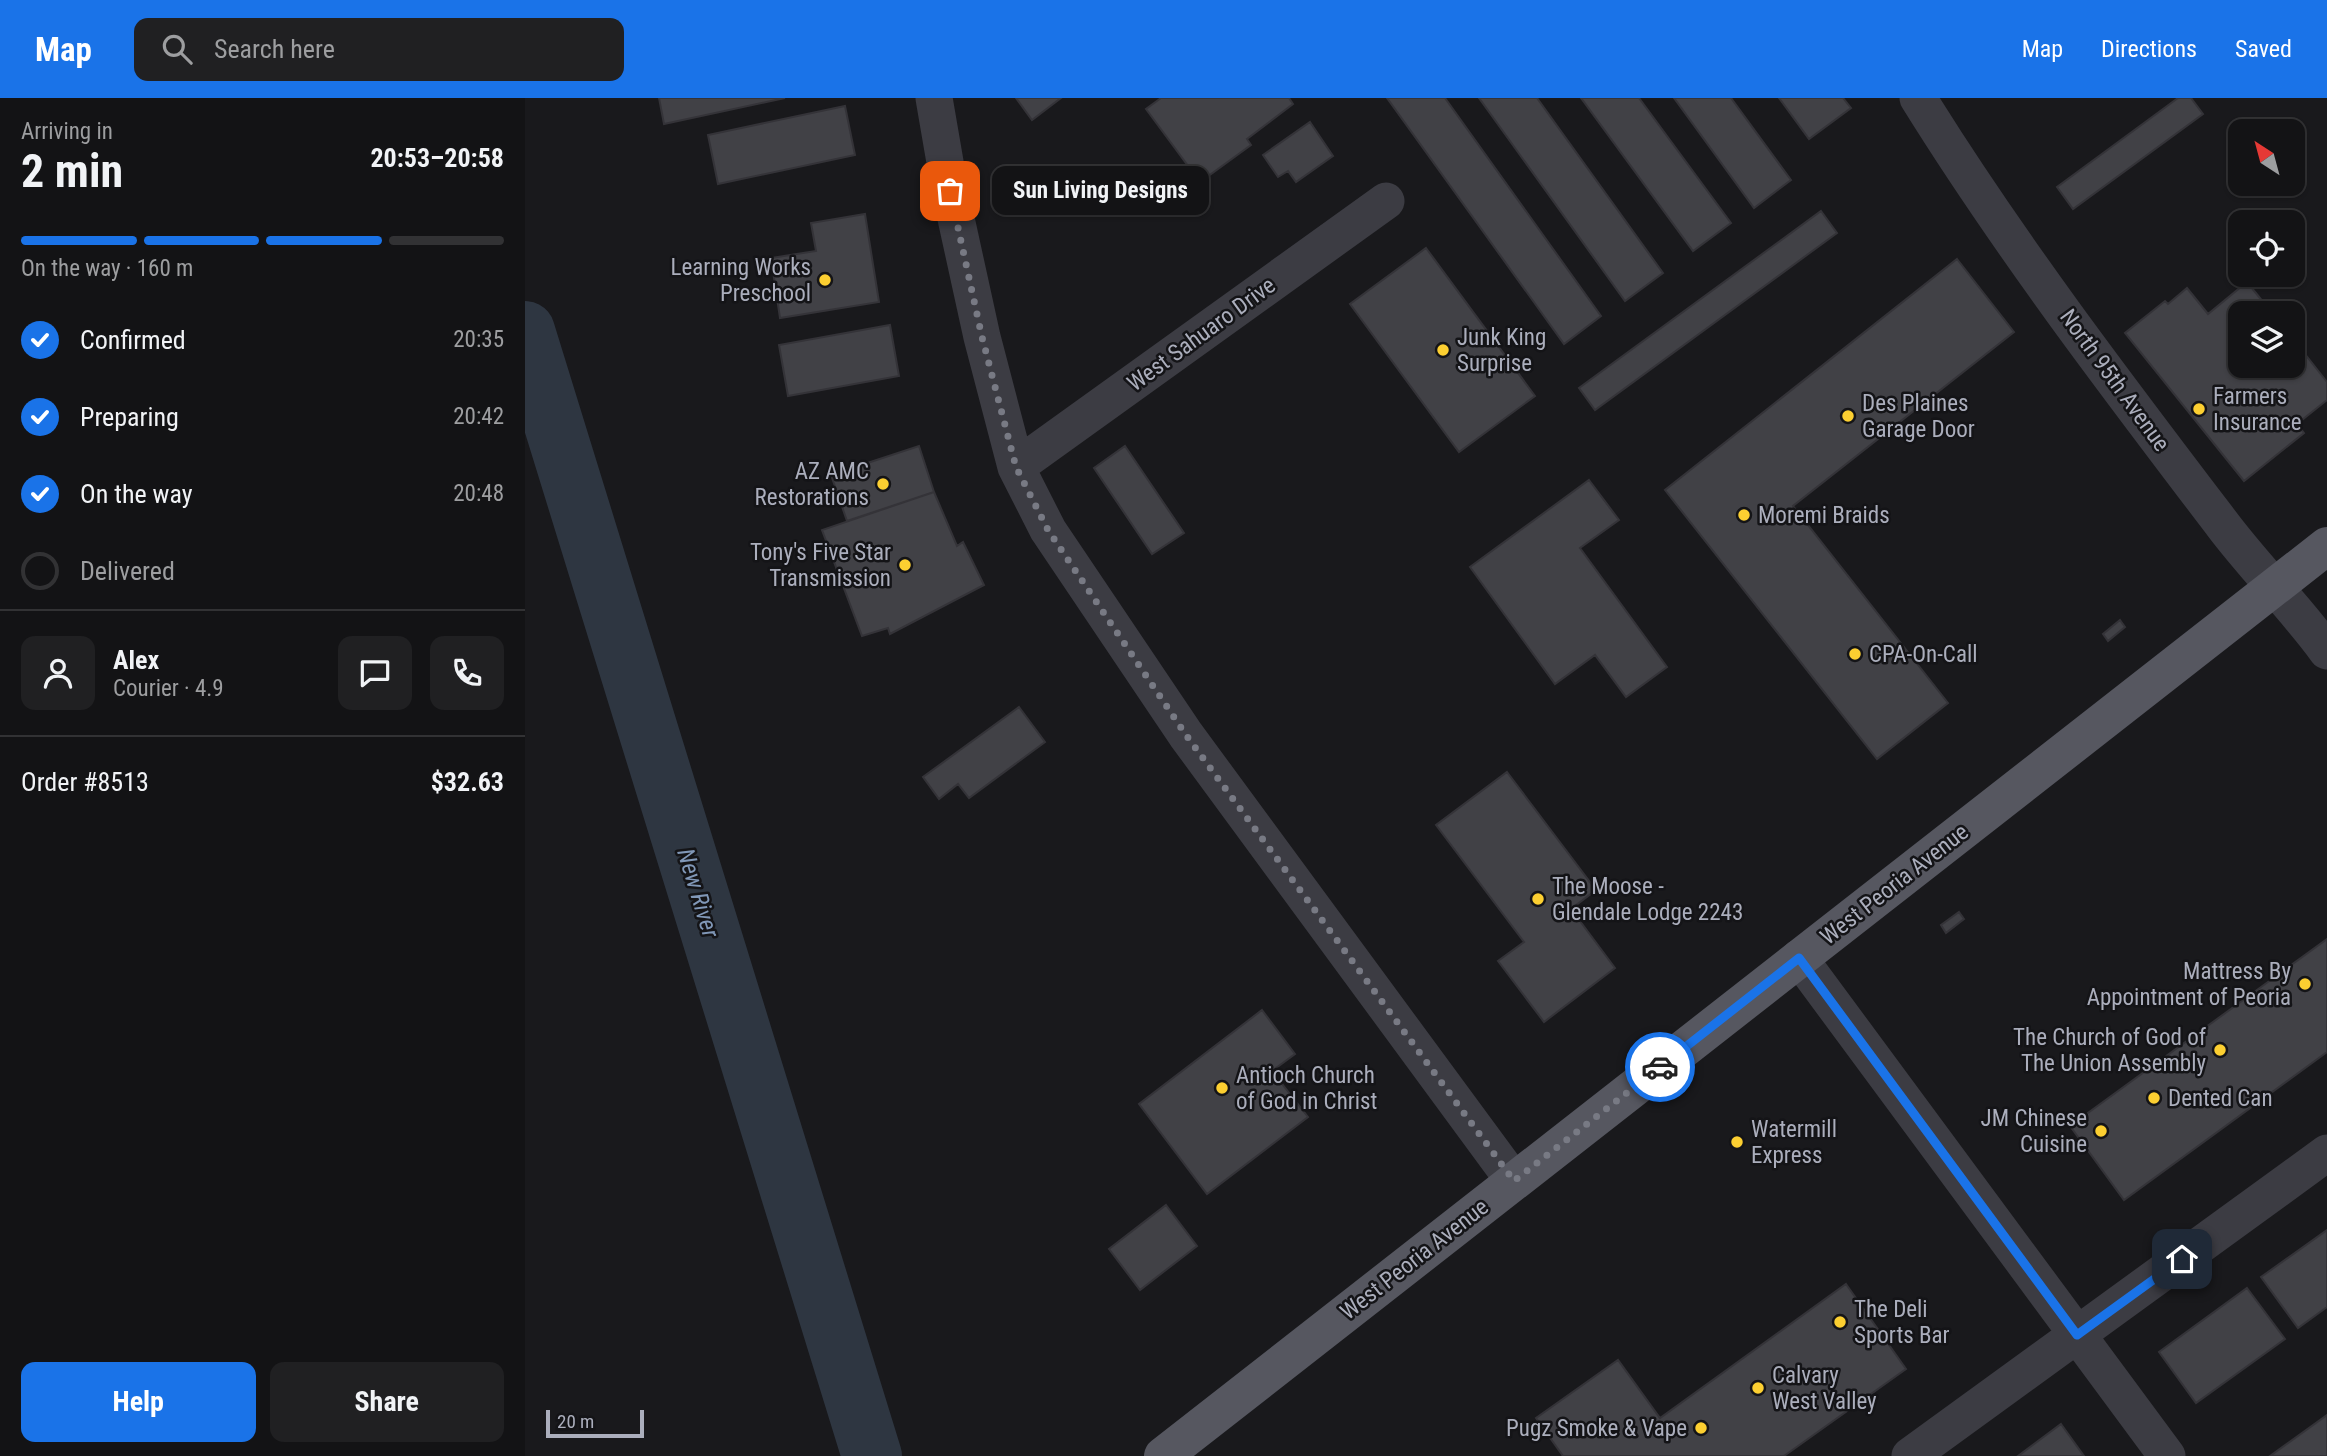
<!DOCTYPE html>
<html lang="en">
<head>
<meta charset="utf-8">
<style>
	:root { --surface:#131315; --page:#202022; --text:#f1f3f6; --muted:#9d9ea0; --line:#323234; --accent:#1a73e8 }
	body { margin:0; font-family:"Roboto Condensed",sans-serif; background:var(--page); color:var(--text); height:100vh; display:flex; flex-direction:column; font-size:26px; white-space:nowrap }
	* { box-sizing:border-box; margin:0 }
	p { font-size:23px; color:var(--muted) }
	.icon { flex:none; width:38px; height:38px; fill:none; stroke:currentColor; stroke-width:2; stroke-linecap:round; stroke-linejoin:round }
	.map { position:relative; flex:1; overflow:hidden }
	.side { display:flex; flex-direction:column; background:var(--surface); width:525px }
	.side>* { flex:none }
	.needle { width:46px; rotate:324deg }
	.buttons { position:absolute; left:1703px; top:21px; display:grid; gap:14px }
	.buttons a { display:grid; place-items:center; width:77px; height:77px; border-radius:14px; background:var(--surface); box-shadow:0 2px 5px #0004,0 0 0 2px var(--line); font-size:35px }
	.scale { position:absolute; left:21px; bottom:18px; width:98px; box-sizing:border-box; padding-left:7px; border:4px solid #abaebc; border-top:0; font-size:19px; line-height:24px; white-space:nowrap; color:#abaebc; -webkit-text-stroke:5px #141417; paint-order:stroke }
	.pin { position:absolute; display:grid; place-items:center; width:60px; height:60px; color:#fff; margin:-30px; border-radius:14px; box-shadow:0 4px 10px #0006 }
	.courier { position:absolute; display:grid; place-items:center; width:70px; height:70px; margin:-35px; border:5px solid #1a73e8; border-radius:50%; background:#fff; color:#222; box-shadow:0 2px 9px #0007 }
	.bubble { position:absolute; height:49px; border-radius:14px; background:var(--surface); box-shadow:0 2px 5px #0004,0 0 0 2px var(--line); font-size:23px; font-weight:700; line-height:49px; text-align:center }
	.headline em { font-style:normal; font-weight:700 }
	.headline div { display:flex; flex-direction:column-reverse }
	.headline { display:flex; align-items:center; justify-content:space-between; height:119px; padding:0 21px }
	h1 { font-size:46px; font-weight:700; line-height:52px }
	.bar { display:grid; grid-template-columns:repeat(4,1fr); gap:10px 7px; align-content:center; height:84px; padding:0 21px }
	.bar i { height:9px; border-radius:5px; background:var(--line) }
	.bar .on { background:var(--accent) }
	.bar p { grid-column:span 4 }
	.line { display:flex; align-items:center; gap:18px; padding:0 21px; border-top:2px solid var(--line) }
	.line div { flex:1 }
	.round { display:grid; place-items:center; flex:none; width:74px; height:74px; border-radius:14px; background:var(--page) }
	ol { padding:0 21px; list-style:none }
	li { display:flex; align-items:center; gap:21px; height:77px }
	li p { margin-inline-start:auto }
	li .icon { padding:7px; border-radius:50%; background:var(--accent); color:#fff; stroke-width:4 }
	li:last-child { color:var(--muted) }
	li i { width:38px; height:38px; border:4px solid var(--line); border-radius:50% }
	.primary-button { display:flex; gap:14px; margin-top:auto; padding:14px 21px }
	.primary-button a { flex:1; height:80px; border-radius:14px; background:var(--accent); color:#fff; font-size:28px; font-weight:700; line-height:80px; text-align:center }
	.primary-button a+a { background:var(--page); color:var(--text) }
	header { display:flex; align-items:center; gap:42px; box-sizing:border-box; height:98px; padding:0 35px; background:var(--accent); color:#fff }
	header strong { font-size:33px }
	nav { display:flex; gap:38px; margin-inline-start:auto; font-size:24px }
	.search { width:490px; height:63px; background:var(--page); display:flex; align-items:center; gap:18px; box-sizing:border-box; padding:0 24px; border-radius:14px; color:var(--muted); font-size:26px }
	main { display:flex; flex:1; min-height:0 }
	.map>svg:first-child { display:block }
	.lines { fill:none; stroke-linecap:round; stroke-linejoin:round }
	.river { stroke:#2e3641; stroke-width:60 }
	.building { fill:#414146; stroke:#343338; stroke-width:2 }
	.minor { stroke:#3c3c43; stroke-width:37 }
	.major { stroke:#565760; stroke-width:38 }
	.done { stroke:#787a84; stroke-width:7; stroke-dasharray:0 12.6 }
	.route { stroke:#1a73e8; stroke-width:9 }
	.poi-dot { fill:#fccf31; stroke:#141417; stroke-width:2.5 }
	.labels { text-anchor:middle; stroke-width:5; stroke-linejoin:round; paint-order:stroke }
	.poi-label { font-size:23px; fill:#abaebc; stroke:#141417; text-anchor:start }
	.street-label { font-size:23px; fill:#abaebc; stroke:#141417 }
	.water-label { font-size:24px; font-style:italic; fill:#8198b8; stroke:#141417 }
</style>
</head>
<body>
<header>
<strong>Map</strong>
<div class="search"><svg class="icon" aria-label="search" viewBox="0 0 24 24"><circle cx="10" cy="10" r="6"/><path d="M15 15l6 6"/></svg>Search here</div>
<nav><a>Map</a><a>Directions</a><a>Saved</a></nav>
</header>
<main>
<section class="side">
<div class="headline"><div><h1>2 min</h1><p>Arriving in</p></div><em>20:53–20:58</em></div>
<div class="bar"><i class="on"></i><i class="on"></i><i class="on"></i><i></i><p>On the way · 160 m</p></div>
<ol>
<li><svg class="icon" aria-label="check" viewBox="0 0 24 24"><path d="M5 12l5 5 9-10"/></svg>Confirmed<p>20:35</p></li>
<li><svg class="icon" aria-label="check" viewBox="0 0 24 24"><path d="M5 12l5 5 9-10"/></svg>Preparing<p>20:42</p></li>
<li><svg class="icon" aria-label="check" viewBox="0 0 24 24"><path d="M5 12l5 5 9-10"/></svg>On the way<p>20:48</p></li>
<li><i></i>Delivered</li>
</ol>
<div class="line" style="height:126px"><a class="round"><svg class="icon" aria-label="person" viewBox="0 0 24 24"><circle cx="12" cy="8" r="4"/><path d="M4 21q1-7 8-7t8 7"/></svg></a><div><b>Alex</b><p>Courier · 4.9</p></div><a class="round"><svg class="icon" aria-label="chat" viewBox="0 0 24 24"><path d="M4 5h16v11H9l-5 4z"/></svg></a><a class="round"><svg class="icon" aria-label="phone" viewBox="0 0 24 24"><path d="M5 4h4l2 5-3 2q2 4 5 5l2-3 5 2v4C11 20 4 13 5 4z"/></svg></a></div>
<div class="line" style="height:91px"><div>Order #8513</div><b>$32.63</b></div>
<div class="primary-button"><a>Help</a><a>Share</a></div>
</section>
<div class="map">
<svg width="1802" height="1358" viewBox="0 0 1802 1358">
	<rect width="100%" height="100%" fill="#19191c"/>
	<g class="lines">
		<path class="river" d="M0 233 347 1358"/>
	</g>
	<path class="building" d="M134 0H260L139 26Z
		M491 0H536L507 22Z
		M636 0H764L768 6 722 41 726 47 675 84 621 11Z
		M862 0H920L1076 218 1039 246Z
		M954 0H1012L1138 175 1100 203Z
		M1056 0H1114L1206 125 1168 153Z
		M1149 0H1206L1266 82 1229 110Z
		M1254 0H1318L1326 10 1284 41Z
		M1653 0H1666L1678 16 1548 111 1532 89Z
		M320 8 330 57 193 86 183 37Z
		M785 24 808 58 771 84 763 73 753 79 738 57Z
		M1296 113 1312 135 1070 312 1054 290Z
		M340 116 354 204 255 220 246 160 291 153 286 125Z
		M901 150 1010 298 934 354 825 206Z
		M1432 161 1489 234 1268 408 1423 605 1352 661 1140 392Z
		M1722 184 1747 215H1715V268H1768V241L1802 284V302L1772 326 1779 335 1719 383 1600 235 1640 203 1643 206 1662 190 1683 216Z
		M365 227 374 278 263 298 254 247Z
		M394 348 409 394 322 423 306 377Z
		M600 348 659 435 627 456 569 370Z
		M1064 382 1094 422 1055 450 1142 569 1101 599 1070 557 1030 586 945 469Z
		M409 394 432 448 438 444 459 487 365 536 363 530 337 538 297 432Z
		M1595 522 1600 529 1583 543 1578 536Z
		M494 609 520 644 444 700 433 686 414 701 398 679Z
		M982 674 1071 792 1046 811 1090 870 1019 924 973 863 999 844 911 727Z
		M1434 814 1439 821 1421 835 1416 827Z
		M1802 841V954L1599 1102 1545 1028Z
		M737 912 770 956 747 973 783 1019 682 1096 614 1006Z
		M641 1107 672 1148 615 1192 584 1151Z
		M1802 1132V1209L1773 1230 1736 1179Z
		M1321 1186 1381 1271 1259 1358H1038L1011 1320 1093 1262 1135 1320Z
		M1722 1190 1760 1241 1671 1305 1634 1254Z
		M1802 1317V1358H1745Z
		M1536 1326 1559 1358H1493Z"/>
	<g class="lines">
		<path class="minor" d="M409 0 425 93 457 239 491 369 523 432 661 637 989 1083
			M1393 0C1485 148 1592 288 1697 426 1730 470 1770 509 1802 553
			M491 369 861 103
			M1274 860 1642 1358
			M1385 1358 1802 1055"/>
		<path class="major" d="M638 1358 1802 448"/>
	</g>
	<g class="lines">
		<path class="done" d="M425 93 457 239 491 369 523 432 661 637 989 1083 1135 969"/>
		<path class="route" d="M1135 969 1274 860 1552 1237 1657 1161"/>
	</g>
	<g class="poi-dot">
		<circle cx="300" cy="182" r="7"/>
		<circle cx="918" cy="252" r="7"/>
		<circle cx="1674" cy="311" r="7"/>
		<circle cx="1323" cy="318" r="7"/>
		<circle cx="358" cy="386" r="7"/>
		<circle cx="1219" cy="417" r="7"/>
		<circle cx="380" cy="467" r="7"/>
		<circle cx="1330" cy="556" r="7"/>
		<circle cx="1013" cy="801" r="7"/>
		<circle cx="1780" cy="886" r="7"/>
		<circle cx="1695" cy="952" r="7"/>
		<circle cx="697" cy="990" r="7"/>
		<circle cx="1629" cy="1000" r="7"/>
		<circle cx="1576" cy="1033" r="7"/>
		<circle cx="1212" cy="1044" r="7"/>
		<circle cx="1315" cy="1224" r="7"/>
		<circle cx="1233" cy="1290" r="7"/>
		<circle cx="1176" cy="1330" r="7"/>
	</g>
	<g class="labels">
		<g class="poi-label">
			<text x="286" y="177" text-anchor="end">Learning Works<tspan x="286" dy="26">Preschool</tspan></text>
			<text x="932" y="247">Junk King<tspan x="932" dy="26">Surprise</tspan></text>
			<text x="1688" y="306">Farmers<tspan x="1688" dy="26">Insurance</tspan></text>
			<text x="1337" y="313">Des Plaines<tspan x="1337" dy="26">Garage Door</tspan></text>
			<text x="344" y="381" text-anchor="end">AZ AMC<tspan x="344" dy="26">Restorations</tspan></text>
			<text x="1233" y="425">Moremi Braids</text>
			<text x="366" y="462" text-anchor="end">Tony's Five Star<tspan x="366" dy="26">Transmission</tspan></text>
			<text x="1344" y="564">CPA-On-Call</text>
			<text x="1027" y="796">The Moose -<tspan x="1027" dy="26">Glendale Lodge 2243</tspan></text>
			<text x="1766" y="881" text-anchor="end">Mattress By<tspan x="1766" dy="26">Appointment of Peoria</tspan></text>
			<text x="1681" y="947" text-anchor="end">The Church of God of<tspan x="1681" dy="26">The Union Assembly</tspan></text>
			<text x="711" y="985">Antioch Church<tspan x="711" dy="26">of God in Christ</tspan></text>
			<text x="1643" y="1008">Dented Can</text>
			<text x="1562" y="1028" text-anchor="end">JM Chinese<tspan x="1562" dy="26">Cuisine</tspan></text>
			<text x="1226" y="1039">Watermill<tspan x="1226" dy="26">Express</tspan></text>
			<text x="1329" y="1219">The Deli<tspan x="1329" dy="26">Sports Bar</tspan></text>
			<text x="1247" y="1285">Calvary<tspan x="1247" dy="26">West Valley</tspan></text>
			<text x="1162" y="1338" text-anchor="end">Pugz Smoke &amp; Vape</text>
		</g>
		<g class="street-label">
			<text transform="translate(676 236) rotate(-36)" y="8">West Sahuaro Drive</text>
			<text transform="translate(1590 282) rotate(54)" y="8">North 95th Avenue</text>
			<text transform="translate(1369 786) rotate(-38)" y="8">West Peoria Avenue</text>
			<text transform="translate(889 1161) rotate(-38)" y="8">West Peoria Avenue</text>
		</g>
		<g class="water-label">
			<text transform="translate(173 795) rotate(73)" y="8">New River</text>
		</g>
	</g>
</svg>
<div class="buttons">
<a><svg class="needle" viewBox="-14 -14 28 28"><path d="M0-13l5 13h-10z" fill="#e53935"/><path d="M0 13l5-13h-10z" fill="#9d9ea0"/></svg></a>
<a><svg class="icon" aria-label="locate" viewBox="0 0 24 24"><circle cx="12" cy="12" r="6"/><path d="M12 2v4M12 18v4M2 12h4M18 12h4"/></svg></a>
<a><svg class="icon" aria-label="layers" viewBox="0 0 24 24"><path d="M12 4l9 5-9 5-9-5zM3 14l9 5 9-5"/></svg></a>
</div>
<div class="scale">20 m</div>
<div class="pin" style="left:425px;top:93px;background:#ea580c"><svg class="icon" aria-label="bag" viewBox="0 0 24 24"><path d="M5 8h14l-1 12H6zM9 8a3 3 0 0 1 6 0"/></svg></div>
<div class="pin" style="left:1657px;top:1161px;background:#1f2937"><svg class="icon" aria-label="home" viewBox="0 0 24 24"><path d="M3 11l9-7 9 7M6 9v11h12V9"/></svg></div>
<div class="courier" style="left:1135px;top:969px"><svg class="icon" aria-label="car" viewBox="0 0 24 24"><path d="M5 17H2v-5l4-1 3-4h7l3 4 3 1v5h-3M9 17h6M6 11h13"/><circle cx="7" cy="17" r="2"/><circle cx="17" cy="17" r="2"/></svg></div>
<div class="bubble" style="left:467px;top:68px;width:217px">Sun Living Designs</div>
</div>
</main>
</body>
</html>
